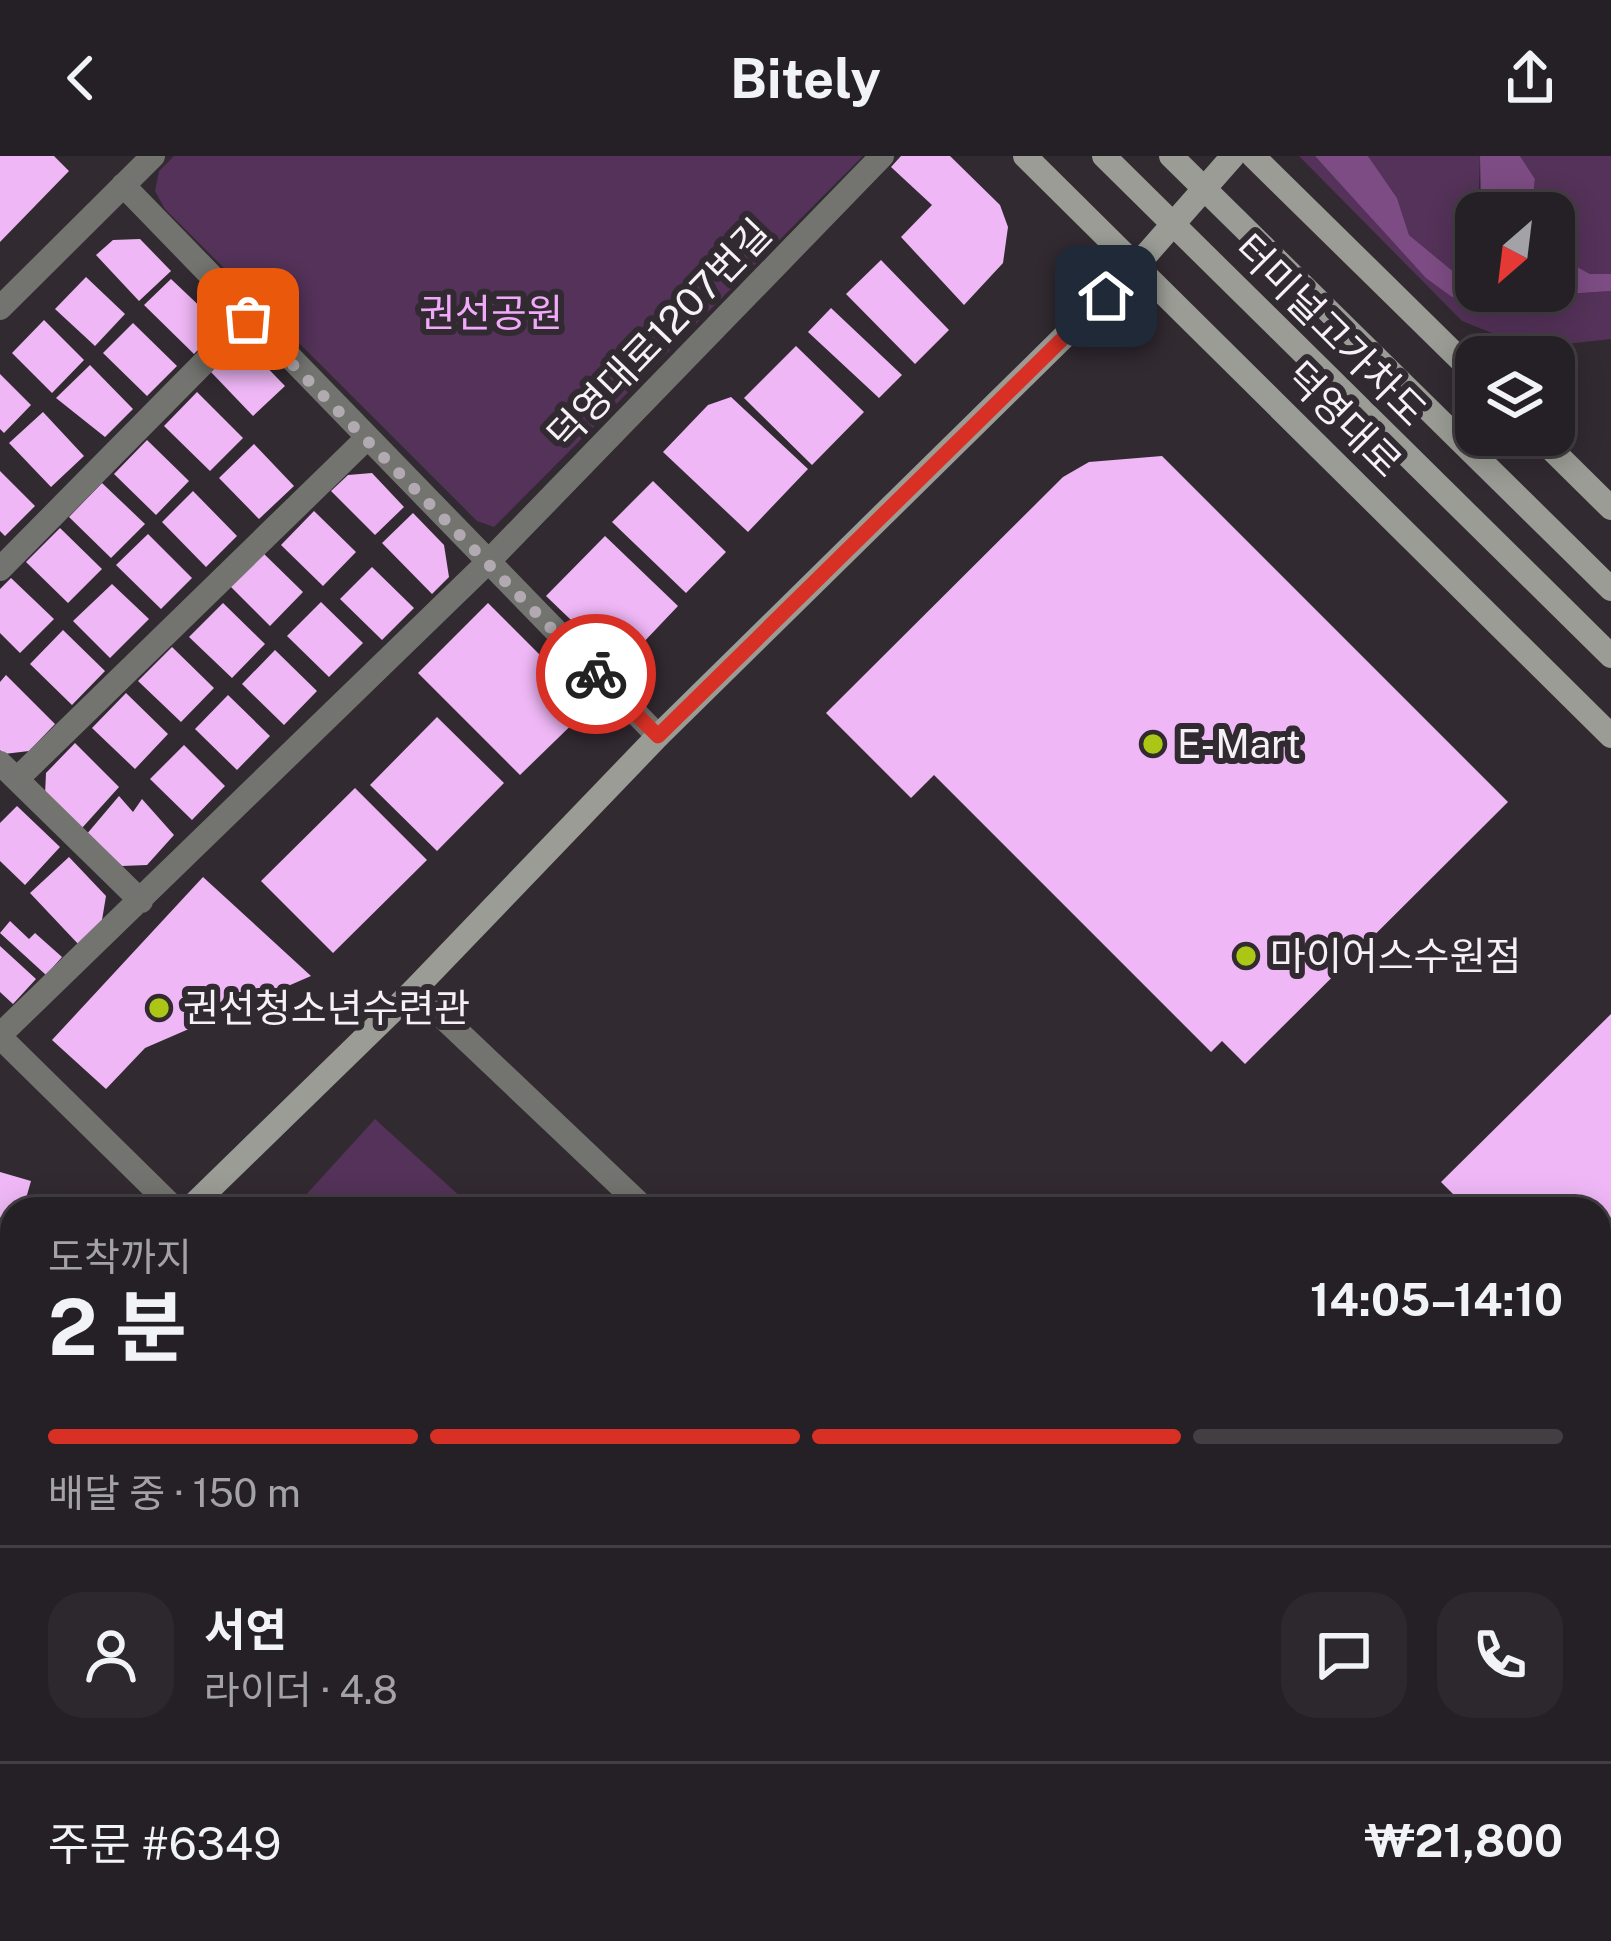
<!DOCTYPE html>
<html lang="ko">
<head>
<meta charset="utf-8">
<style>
	:root { --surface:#252025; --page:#2d282d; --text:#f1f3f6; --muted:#a3a3a7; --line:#423e42; --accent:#d93025 }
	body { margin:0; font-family:"Public Sans","Noto Sans KR",sans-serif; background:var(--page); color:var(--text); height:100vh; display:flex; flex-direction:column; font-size:45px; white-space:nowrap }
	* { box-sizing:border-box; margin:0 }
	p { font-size:39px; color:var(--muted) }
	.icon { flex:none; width:66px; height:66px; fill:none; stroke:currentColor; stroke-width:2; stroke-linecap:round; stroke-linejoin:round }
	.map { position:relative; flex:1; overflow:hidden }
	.details { position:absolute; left:0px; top:1041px; width:1611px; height:744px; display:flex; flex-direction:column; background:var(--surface); border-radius:36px 36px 0 0; box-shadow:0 6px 30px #0003,0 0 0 3px var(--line) }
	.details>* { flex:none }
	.needle { width:78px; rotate:208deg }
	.fabs { position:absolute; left:1455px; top:36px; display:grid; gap:24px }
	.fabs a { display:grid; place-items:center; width:120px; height:120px; border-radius:24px; background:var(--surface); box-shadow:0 6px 30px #0003,0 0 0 3px var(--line); font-size:60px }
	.pin { position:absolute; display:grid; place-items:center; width:102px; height:102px; color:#fff; margin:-51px; border-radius:24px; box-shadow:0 6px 18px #0006 }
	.courier { position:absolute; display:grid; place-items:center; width:120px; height:120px; margin:-60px; border:9px solid #d93025; border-radius:50%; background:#fff; color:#222; box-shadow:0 3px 15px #0007 }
	.overview em { font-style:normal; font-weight:700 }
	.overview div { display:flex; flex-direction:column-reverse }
	.overview { display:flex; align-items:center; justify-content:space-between; height:204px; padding:0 48px }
	h1 { font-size:78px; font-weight:700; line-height:90px }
	.bar { display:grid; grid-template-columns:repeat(4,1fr); gap:18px 12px; align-content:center; height:144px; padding:0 48px }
	.bar i { height:15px; border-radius:9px; background:var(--line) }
	.bar .selected { background:var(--accent) }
	.bar p { grid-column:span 4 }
	.line { display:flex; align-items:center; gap:30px; padding:0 48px; border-top:3px solid var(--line) }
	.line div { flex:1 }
	.round { display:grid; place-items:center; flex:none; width:126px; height:126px; border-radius:36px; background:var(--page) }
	header { display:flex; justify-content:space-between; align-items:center; height:156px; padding:0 48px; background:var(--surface); font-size:54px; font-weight:700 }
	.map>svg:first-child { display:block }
	.green { fill:#543259 }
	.forest { fill:#7d4c84 }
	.building { fill:#efb7f6 }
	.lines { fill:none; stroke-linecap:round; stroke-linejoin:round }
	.path { stroke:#8f898f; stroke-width:6; stroke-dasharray:9 9; stroke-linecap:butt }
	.lane { stroke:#737470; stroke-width:16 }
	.street { stroke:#737470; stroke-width:24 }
	.secondary { stroke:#9a9c95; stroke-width:24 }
	.primary { stroke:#b9bbb2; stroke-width:30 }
	.secondary-bridge { stroke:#9a9c95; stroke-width:24 }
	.done { stroke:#b1abb1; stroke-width:12; stroke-dasharray:0 21.6 }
	.route { stroke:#d93025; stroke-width:15 }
	.poi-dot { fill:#abc615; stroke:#312a31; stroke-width:4.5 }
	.labels { text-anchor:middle; stroke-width:12; stroke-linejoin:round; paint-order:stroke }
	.park-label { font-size:39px; fill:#f1a9fa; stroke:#312a31 }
	.street-label { font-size:39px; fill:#f6f1f6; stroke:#312a31 }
	.poi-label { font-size:39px; fill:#f6f1f6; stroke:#312a31; text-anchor:start }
</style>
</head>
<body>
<header><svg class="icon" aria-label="back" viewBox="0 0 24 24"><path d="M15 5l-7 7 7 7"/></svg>Bitely<svg class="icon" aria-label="share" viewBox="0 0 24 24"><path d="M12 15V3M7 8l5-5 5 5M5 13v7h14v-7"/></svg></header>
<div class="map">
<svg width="1611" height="1785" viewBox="0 0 1611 1785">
	<rect width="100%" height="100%" fill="#312a31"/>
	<path class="green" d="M174 0H863L494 371 477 365 165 53 155 35 159 15Z
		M1299 0H1315L1452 141 1484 135 1520 141 1611 135V183L1530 192 1462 165Z
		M1368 0H1480L1476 114 1455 117 1409 79 1397 42Z
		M1520 0H1611V118H1590L1554 98V57H1531L1535 23Z
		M375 963 474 1053H293Z"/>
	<path class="forest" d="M1315 0H1368L1397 42 1409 79 1455 117 1476 114V135H1554V98L1590 118H1611V135L1520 141 1484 135 1452 141 1426 122Z
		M1480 0H1520L1535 23 1531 57H1481Z"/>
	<path class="building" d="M0 0H54L69 15 0 86Z
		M901 0H950L1000 49 1008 71 1003 107 964 149 901 81 932 49 891 11Z
		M140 83 171 115 139 145 96 99 113 84Z
		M881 104 949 174 915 208 846 138Z
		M86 121 125 158 95 190 55 153Z
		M171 123 208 158V183L194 198 144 149Z
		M831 152 902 219 879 242 808 176Z
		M44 164 84 204 52 237 12 197Z
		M133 167 177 210 147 240 103 197Z
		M796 190 864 256 812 309 744 242Z
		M254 198 285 230 253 260 210 215 227 200Z
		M90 209 133 253 105 281 56 242Z
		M0 218 31 249 4 277 0 273Z
		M197 236 243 282 210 315 164 270Z
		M731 241 808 313 748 376 663 296 708 249Z
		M43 256 84 300 51 331 9 287Z
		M147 284 189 325 156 359 114 318Z
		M254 288 294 330 259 363 219 322Z
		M1162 300 1508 646 1245 908 1222 885 1211 896 934 619 911 642 826 557 1063 321 1089 306Z
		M0 315 35 350 5 380 0 375Z
		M372 317 404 351 375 379 331 335 348 319Z
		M653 325 726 396 686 437 612 366Z
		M102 327 145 368 111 402 69 361Z
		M193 335 237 380 206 411 162 366Z
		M314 355 356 396 323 430 281 389Z
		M413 357 444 389 449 421 432 438 382 387Z
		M60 372 102 413 68 447 26 406Z
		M148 378 192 422 161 453 116 409Z
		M605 380 678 450 620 511 546 440Z
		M261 395 303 436 270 470 228 428Z
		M372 411 414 452 382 484 340 443Z
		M11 422 54 463 20 497 0 477V433Z
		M112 428 149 463 110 502 73 465Z
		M321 446 363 487 329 521 287 480Z
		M223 447 265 488 232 522 189 481Z
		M488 447 591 550 520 619 418 517Z
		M63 474 105 515 72 549 30 508Z
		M172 491 214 532 181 566 138 525Z
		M275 494 317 535 284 569 242 528Z
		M6 519 55 568 29 595 4 598 0 594V526Z
		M126 537 168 578 135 613 92 572Z
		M228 539 270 580 237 614 195 573Z
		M437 561 504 627 437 695 370 629Z
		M75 587 119 631 82 672 45 639 46 617Z
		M184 589 225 630 192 664 150 623Z
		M355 632 427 704 333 797 261 725Z
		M119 640 133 656 142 643 174 679 147 709 122 710 86 679Z
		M17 650 60 691 25 729 0 705V667Z
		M69 701 106 740 101 770 80 790 30 737Z
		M203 721 311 820 145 892 106 933 52 884Z
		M10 765 29 783 35 777 62 801 46 819 0 777Z
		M0 790 36 823 13 848 0 836Z
		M1611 858V1229L1599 1217V1053H1456L1462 1047 1441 1026Z
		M0 1016 31 1025 23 1053H12V1071L0 1067Z
		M1611 1301V1486L1599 1498V1313Z
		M176 1773H241L253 1785H188Z
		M740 1773H828L839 1785H752Z
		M1131 1773H1189L1176 1785H1142Z"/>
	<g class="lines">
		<path class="path" d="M1608 1489 1611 1492
			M1599 1563 1611 1553"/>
		<path class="lane" d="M1599 1668 1611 1658"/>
		<path class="street" d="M123 29 658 580
			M0 152 153 0
			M0 413 247 163
			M0 607 141 745
			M17 623 366 283
			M414 834 645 1053
			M0 879 487 407 882 0
			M0 881 175 1053
			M1361 1773 1373 1785"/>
		<path class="secondary" d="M1025 0 1611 580
			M1253 0 1476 219
			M1537 279 1611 352
			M189 1053 414 834 658 580 1138 108 1233 0
			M0 1304 12 1280"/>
		<path class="primary" d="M1599 1699 1611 1689
			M1500 1785 1511 1773
			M1598 1785 1611 1774"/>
		<path class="secondary-bridge" d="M1104 0 1611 500
			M1171 0 1611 433"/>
	</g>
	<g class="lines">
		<path class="done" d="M248 163 596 518"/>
		<path class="route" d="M596 518 658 580 1106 140"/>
	</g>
	<g class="poi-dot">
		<circle cx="1153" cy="588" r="12"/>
		<circle cx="1246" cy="800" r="12"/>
		<circle cx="159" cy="852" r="12"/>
	</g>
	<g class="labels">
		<g class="park-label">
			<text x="491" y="171">권선공원</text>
		</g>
		<g class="street-label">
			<text transform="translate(1331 174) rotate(45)" y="14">터미널고가차도</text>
			<text transform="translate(659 178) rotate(-46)" y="14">덕영대로1207번길</text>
			<text transform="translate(1344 263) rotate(45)" y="14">덕영대로</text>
		</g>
		<g class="poi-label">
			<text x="1177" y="602">E-Mart</text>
			<text x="1270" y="814">마이어스수원점</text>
			<text x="183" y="866">권선청소년수련관</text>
		</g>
	</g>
</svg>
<div class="fabs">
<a><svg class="needle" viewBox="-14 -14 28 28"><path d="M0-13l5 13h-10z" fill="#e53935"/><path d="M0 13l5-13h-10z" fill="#a3a3a7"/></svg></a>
<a><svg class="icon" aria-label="layers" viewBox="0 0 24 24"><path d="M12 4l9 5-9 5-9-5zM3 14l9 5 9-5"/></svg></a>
</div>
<div class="pin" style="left:248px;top:163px;background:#ea580c"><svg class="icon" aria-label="bag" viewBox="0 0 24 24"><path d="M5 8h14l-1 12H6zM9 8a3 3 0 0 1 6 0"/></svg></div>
<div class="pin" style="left:1106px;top:140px;background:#1f2937"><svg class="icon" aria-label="home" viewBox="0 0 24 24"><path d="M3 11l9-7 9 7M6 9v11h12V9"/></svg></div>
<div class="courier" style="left:596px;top:518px"><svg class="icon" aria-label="bike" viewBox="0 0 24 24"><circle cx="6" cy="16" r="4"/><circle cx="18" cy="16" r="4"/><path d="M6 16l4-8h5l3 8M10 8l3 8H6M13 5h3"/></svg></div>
<section class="details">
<div class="overview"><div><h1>2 분</h1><p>도착까지</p></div><em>14:05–14:10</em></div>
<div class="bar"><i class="selected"></i><i class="selected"></i><i class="selected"></i><i></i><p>배달 중 · 150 m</p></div>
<div class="line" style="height:216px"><a class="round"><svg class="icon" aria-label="person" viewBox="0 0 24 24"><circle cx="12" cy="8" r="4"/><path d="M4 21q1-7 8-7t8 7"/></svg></a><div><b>서연</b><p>라이더 · 4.8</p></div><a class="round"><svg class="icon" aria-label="chat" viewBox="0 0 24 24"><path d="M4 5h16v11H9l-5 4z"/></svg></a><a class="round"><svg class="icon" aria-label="phone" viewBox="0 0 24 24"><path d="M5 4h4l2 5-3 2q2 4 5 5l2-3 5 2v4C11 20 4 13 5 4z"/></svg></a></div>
<div class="line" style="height:156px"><div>주문 #6349</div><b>₩21,800</b></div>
</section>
</div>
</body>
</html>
